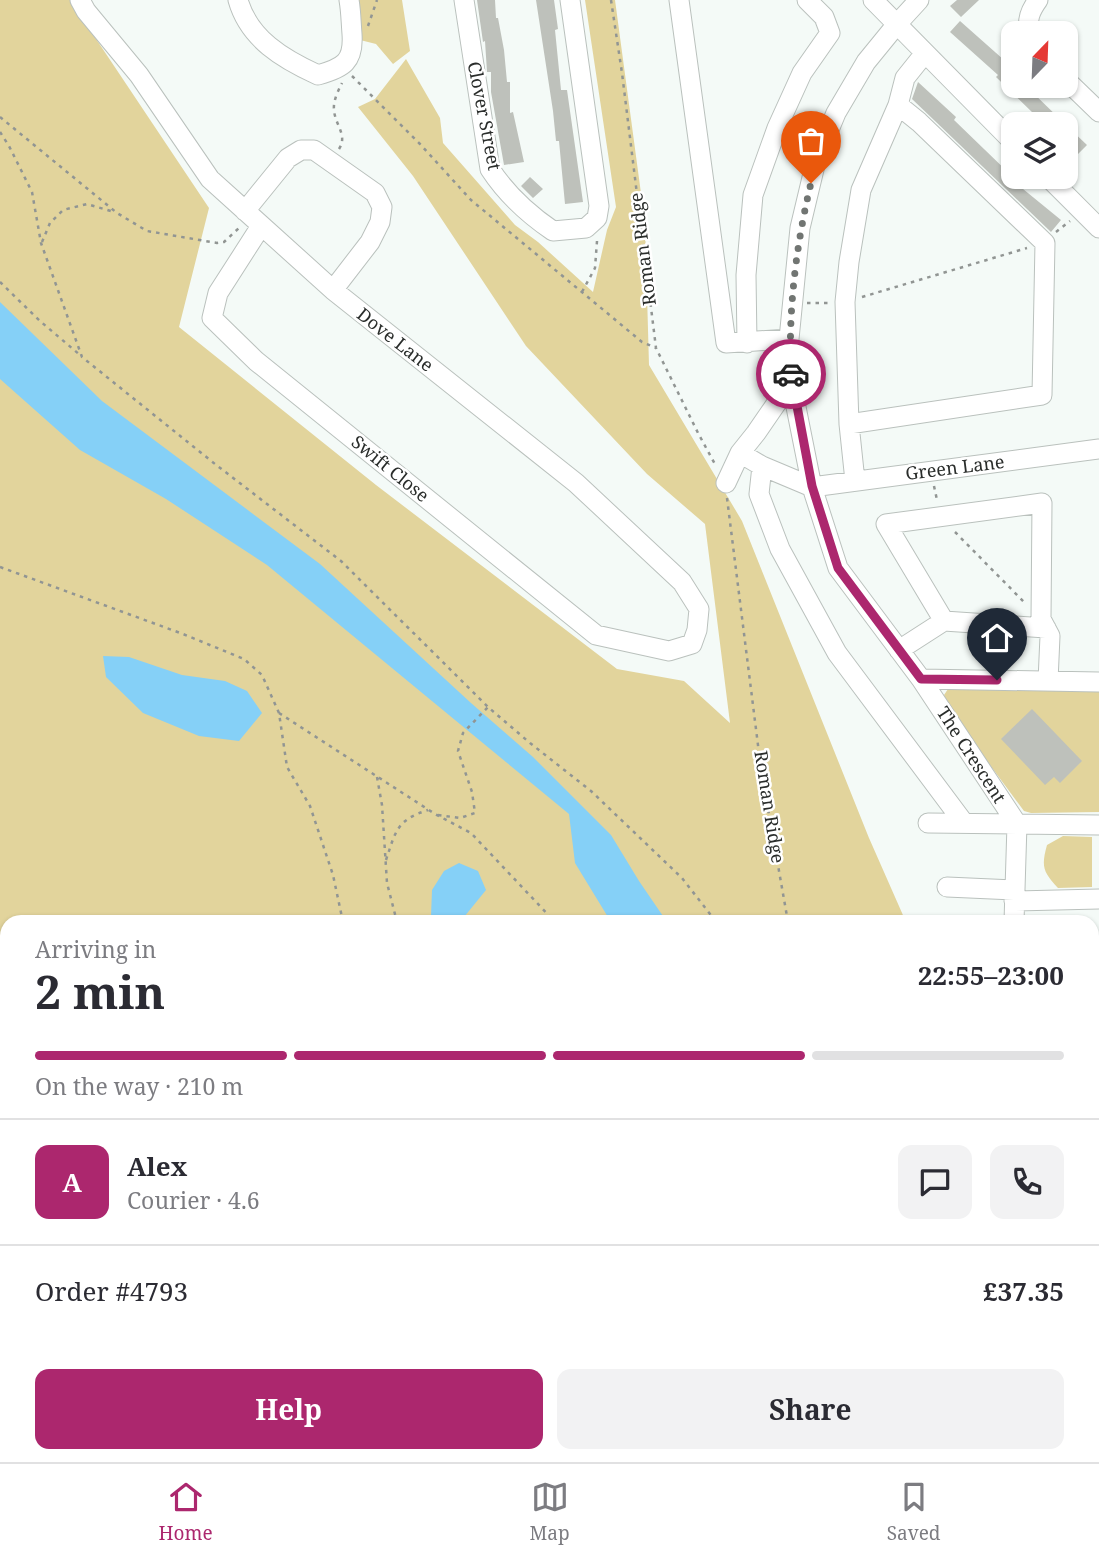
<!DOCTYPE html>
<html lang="en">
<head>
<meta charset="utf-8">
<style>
	:root { --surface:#fff; --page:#f2f2f3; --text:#2b2b33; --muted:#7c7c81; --line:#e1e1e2; --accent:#ac276e }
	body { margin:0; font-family:"Noto Serif",serif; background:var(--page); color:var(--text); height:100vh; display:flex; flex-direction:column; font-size:26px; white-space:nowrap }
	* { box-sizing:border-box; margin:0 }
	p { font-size:23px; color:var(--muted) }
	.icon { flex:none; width:38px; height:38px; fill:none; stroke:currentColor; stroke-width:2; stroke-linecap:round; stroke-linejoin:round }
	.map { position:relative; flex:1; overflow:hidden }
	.sheet { position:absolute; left:0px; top:915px; width:1099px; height:548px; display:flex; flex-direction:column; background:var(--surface); border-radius:21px 21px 0 0; box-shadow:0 2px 5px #0004 }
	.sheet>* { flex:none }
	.needle { width:46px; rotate:23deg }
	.tools { position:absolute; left:1001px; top:21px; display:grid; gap:14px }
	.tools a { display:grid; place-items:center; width:77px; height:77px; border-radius:14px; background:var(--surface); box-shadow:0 2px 5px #0004; font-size:35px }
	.pin { position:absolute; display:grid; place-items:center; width:60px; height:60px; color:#fff; margin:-72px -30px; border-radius:50% 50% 50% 0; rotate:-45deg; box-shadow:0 0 7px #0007 }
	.pin .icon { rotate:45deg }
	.courier { position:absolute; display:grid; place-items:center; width:70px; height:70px; margin:-35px; border:5px solid #ac276e; border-radius:50%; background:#fff; color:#222; box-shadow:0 2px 9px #0007 }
	.head em { font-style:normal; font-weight:700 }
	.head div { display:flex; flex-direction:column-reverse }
	.head { display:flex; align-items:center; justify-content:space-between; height:119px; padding:0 35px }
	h1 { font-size:46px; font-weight:700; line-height:52px }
	.bar { display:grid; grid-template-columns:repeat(4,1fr); gap:10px 7px; align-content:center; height:84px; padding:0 35px }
	.bar i { height:9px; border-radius:5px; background:var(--line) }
	.bar .selected { background:var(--accent) }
	.bar p { grid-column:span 4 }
	.line { display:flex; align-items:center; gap:18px; padding:0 35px; border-top:2px solid var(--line) }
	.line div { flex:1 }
	.round { display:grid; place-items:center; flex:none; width:74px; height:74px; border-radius:14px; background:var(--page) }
	.action { display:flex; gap:14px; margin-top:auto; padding:14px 35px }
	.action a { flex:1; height:80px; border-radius:14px; background:var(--accent); color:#fff; font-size:28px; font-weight:700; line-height:80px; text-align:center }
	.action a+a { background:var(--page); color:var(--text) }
	.tabs { display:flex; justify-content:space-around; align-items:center; height:98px; border-top:2px solid var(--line); background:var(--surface); font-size:19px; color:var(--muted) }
	.tabs a { display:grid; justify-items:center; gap:4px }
	.tabs .selected { color:var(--accent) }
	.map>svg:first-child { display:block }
	.green { fill:#e2d49c }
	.water { fill:#85d0f7 }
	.building { fill:#bec1bb }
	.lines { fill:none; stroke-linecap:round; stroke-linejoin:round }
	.minor-casing { stroke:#bac1bd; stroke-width:21 }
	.path { stroke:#919593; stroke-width:2.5; stroke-dasharray:3.5 5; stroke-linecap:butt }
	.minor { stroke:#fff; stroke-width:19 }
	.done { stroke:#717572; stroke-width:7; stroke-dasharray:0 12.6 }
	.route { stroke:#ac276e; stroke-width:9 }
	.labels { text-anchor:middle; stroke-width:5; stroke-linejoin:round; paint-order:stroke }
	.street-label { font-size:18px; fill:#2a2d2b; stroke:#fff }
</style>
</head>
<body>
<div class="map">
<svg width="1099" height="1462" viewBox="0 0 1099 1462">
	<rect width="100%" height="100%" fill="#f4faf7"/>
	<path class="green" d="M0 0H70L209 208 179 327 376 485 617 669 684 681 730 723 705 524 647 474 526 346 413 176 358 107 375 99 406 59 440 118 443 143 515 225 538 242 593 292 607 230 616 207 585 0H615L645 223 649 365 742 521 869 838 906 922H7V1456H1092V1399L1099 1409V1462H0Z
		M358 0H402L410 51 393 64 376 44 360 40Z
		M950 686 1099 691V812L1031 813 1024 811 950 711 944 695Z
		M1063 836 1092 837V887L1058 888C1043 872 1041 867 1047 845Z"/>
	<path class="water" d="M0 302 102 401 320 564 471 703 533 757 611 835 639 881 667 922H611L575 863 569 814 267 565 166 499 80 450 0 379Z
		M103 656 129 657 182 675 225 681 247 691 262 713 239 741 199 736 143 713 106 677Z
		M459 863 478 871 486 890 460 922H449L431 916 432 890 444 871Z"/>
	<path class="building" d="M477 0H495L496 18H498L504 50 507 82H510V113L513 112 524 162 504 165 491 92V72H487L485 41 483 42Z
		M536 0H554L558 29 555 30 561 90H567L583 202 565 204 559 141H556L553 111Z
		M957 0H979L961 17 950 6Z
		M960 21 1004 60 1002 63 1013 73V86H1026L1065 124H1043L1033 115 1034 114 996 77 998 75 950 32Z
		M918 82 956 117 954 120 1014 178 1012 180 1061 220 1051 232 912 99Z
		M1066 125 1087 145 1076 156 1066 146Z
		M530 177 543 189 533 198 521 186Z
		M1032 709 1082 761 1060 783 1054 777 1045 785 1001 739Z"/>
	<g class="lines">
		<defs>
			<path id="minor" d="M80 0 86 11 139 75 210 179 333 290 576 483 682 582 699 609 697 630 692 644 669 651 596 635 256 361 212 318 218 293 261 226
				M238 0C249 39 283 59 318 75 343 68 354 62 352 34 351 22 351 11 349 0
				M464 0 490 169C507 195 528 214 553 231L586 228 597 218 599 206 570 0
				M679 0 726 343 789 339
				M873 0 1013 142
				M919 0 897 24 866 62 836 113 816 161 800 228 789 339 791 382 812 487 838 568 921 679 1017 824
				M1029 33C1027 19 1030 11 1038 0
				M1066 80 1099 112
				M1048 177 1099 228
				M245 211 288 158 301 150H314L375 193 382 207 380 222 370 242 333 290
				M747 343 746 275 753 195 777 128 802 73 830 33 824 17 807 0
				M849 424 1042 395 1045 243 919 122 898 105
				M740 453 762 466 812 487 1099 449
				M762 466 759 494 780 549 837 653 964 823
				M855 481 849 424 845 302 849 262 861 190 898 105 905 78 925 53
				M726 483 740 453 756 433 791 382
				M1046 628 944 621 886 524 1042 503 1041 619 1050 636 1048 681
				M899 650 944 621
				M921 679 1099 682
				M928 823 1099 825
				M947 887 1014 890
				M1014 901 1099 899
				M1014 922 1017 824
				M1092 1041H1099
				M1092 1133 1099 1132
				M1092 1245 1099 1260"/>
		</defs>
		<use href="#minor" class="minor-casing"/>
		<path class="path" d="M611 0 622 73 656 348 698 433 716 466
			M368 26 377 0
			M352 76 420 144 471 200 642 342 656 348
			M0 117 117 213 147 231 217 243 224 242 240 227
			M0 132 9 146 32 192 41 243 82 357 215 464 341 561 488 707 530 743 591 791 682 878 710 914 714 922
			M339 149C348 135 335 125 334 110 333 101 338 91 342 83
			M1056 232 1070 221
			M42 242 50 223 63 210 87 204 114 212
			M0 282 40 321 80 355
			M582 292 595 268 597 241
			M862 297 1027 248
			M807 303H828
			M934 486 937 500
			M727 498 761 769 788 922
			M955 532 1024 602
			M0 567 183 634 244 659 262 675 279 713 287 767 310 806 333 875 343 922
			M279 713 435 814 471 833 555 922
			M377 777 382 805 387 883 397 922
			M438 815 460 818 475 813 472 792 458 751 463 733 488 707
			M386 860C396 830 397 820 428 810
			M0 1251 7 1271
			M0 1352 7 1339
			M808 1456 812 1462
			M813 1456 814 1462
			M888 1456 889 1462
			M1017 1456 1020 1462
			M42 1462 48 1456"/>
		<use href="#minor" class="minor"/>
	</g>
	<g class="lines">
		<path class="done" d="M791 374C788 311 796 245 811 183"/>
		<path class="route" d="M791 374 812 486 838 568 921 679 997 680"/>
	</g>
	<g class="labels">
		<g class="street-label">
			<text transform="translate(484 116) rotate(79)" y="6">Clover Street</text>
			<text transform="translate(643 249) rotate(-97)" y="6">Roman Ridge</text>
			<text transform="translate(395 340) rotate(38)" y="6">Dove Lane</text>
			<text transform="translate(955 468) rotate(-7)" y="6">Green Lane</text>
			<text transform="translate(390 469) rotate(39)" y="6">Swift Close</text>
			<text transform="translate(971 755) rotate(57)" y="6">The Crescent</text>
			<text transform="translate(769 807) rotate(81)" y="6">Roman Ridge</text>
		</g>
	</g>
</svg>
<div class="tools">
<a><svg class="needle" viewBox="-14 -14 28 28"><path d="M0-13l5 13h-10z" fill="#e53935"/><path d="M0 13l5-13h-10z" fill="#7c7c81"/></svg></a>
<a><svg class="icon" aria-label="layers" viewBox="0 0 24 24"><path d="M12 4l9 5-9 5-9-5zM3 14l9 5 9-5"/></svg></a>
</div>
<div class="pin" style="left:811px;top:183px;background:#ea580c"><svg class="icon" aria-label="bag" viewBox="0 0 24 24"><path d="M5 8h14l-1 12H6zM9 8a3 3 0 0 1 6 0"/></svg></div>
<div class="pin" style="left:997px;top:680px;background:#1f2937"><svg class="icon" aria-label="home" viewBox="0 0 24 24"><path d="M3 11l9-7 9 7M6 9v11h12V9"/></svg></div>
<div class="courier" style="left:791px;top:374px"><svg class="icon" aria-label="car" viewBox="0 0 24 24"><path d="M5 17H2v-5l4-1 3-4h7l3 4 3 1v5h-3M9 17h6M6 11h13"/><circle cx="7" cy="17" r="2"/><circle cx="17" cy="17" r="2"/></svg></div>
<section class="sheet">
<div class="head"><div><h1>2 min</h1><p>Arriving in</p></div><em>22:55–23:00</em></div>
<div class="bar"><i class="selected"></i><i class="selected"></i><i class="selected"></i><i></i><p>On the way · 210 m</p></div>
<div class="line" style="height:126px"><b class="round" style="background:var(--accent);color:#fff">A</b><div><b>Alex</b><p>Courier · 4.6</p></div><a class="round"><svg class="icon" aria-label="chat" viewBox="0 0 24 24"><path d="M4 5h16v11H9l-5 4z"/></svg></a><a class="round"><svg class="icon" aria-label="phone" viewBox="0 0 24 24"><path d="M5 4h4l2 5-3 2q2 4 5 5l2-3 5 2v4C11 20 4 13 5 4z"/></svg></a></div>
<div class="line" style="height:91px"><div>Order #4793</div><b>£37.35</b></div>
<div class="action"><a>Help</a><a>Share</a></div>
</section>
</div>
<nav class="tabs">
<a class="selected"><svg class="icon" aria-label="home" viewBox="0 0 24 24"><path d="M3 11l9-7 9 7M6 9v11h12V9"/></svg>Home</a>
<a><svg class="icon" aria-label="map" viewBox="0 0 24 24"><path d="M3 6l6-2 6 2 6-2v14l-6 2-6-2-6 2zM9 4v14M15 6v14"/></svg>Map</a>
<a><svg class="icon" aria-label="saved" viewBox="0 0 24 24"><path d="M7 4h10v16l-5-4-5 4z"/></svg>Saved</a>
</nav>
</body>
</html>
